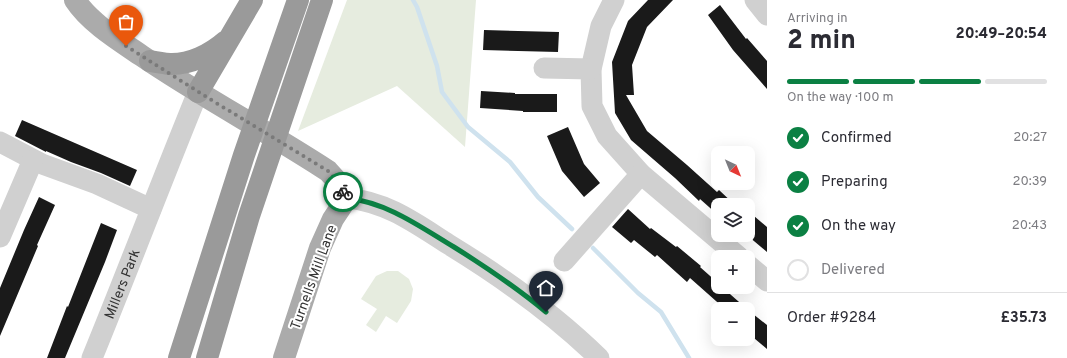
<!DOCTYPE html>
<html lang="en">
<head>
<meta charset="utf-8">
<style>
	:root { --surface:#fff; --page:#f7f7f7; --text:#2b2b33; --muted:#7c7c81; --line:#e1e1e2; --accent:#0b8043 }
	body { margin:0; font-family:Overpass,sans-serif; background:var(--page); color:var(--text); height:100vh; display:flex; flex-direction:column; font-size:15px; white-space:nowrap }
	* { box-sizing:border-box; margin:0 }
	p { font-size:13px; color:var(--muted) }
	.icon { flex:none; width:22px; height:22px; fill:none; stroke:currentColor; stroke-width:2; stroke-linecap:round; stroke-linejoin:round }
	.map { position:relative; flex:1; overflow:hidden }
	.panel { display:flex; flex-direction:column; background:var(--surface); width:300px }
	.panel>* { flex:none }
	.needle { width:26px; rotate:137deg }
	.tools { position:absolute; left:711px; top:146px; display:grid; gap:8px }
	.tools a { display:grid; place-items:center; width:44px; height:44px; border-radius:8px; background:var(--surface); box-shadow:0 4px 16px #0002; font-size:20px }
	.pin { position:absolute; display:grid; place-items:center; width:34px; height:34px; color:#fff; margin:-41px -17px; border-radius:50% 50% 50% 0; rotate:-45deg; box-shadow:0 0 4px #0007 }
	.pin .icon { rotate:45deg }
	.courier { position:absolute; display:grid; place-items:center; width:40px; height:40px; margin:-20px; border:3px solid #0b8043; border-radius:50%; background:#fff; color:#222; box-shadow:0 1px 5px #0007 }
	.summary em { font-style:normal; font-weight:800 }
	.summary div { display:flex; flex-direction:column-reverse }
	.summary { display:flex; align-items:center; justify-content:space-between; height:68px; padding:0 20px }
	h1 { font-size:26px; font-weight:800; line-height:30px }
	.bar { display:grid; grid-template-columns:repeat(4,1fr); gap:6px 4px; align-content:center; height:48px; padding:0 20px }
	.bar i { height:5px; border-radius:3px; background:var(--line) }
	.bar .current { background:var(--accent) }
	.bar p { grid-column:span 4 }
	.line { display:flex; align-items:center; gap:10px; padding:0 20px; border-top:1px solid var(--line) }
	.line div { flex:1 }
	ol { padding:0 20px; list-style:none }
	li { display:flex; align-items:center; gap:12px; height:44px }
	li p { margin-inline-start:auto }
	li .icon { padding:4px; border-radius:50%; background:var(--accent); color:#fff; stroke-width:4 }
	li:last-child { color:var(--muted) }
	li i { width:22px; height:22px; border:2px solid var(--line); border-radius:50% }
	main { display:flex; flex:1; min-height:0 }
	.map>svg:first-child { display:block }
	.green { fill:#e6ecdf }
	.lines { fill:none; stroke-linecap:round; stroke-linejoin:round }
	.stream { stroke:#cfe2ee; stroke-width:4.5 }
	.building { fill:#1a1a1a }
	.minor { stroke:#d0d0d0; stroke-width:21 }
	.major { stroke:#ababab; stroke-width:22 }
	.highway { stroke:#9a9a9a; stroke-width:22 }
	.done { stroke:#7a7a7a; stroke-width:4; stroke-dasharray:0 7.2 }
	.route { stroke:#0b8043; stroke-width:5 }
	.labels { text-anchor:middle; stroke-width:4; stroke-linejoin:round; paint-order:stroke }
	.street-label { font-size:14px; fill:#333; stroke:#fff }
</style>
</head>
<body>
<main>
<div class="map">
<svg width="767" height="358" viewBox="0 0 767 358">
	<rect width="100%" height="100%" fill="#fff"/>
	<path class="green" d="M347 0H476L465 147 397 86 298 131Z
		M387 271H398L409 279 413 289 411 301 397 323 386 316 376 332 366 325 377 309 361 299 376 276Z"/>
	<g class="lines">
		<path class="stream" d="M413 0 417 7 437 66 442 92 468 127 510 162 538 197 572 229
			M593 248 638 293 661 312 689 358"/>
	</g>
	<path class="building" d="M648 0H673L647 27 632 65 634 95H626L647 131 687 165 717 192 719 190 735 205H718V215L700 199 699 201 675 178 631 140 615 113 612 62 628 21Z
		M720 5 746 39 747 38 767 61V89L733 50 708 15Z
		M484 30 559 32 558 52 483 50Z
		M481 91 515 93V94H557V112H523V111L480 108Z
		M22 120 137 170 130 186 101 173 71 162 46 151V152L15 136Z
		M568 127 584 164 600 183 584 197 562 171 547 136Z
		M39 197 55 205 37 245 38 246 0 336V288L24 230Z
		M628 209 650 229 651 228 676 247 677 246 701 266 700 267 718 283V287H722L747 309H725L690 278 687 282 657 255 655 257 634 240 631 243 612 227Z
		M754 216 767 227V252L748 236V224Z
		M101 223 117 230 105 262 65 358H47L67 306 68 307Z
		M748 310 767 325V349L748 333Z"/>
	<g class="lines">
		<g class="minor">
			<path d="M614 0 601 26 591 69 592 106 607 136 641 174 739 257"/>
			<path d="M755 0 767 15"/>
			<path d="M544 68 591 69"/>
			<path d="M0 142 42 164 97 184 151 209"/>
			<path d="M347 198C387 202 415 223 448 244 502 277 554 314 599 358"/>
			<path d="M0 237 33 160"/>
			<path d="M564 261 641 174"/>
			<path d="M748 265 767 281"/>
			<path id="s1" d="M92 358C128 270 162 180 198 92"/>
		</g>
		<path class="major" d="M75 0C90 23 120 41 142 56 202 97 267 131 328 171L337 181 347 198 333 219 320 248 284 358"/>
		<path class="highway" d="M150 61C156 62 162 63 169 64 190 65 211 54 226 41
			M198 92 252 0
			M179 358 244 155 298 0
			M207 358 249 216 322 0"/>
	</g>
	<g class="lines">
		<path class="done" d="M126 46 213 101 328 171 337 181 343 192"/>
		<path class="route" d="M343 192 347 198C388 203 419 226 454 247 486 267 517 288 546 312"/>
	</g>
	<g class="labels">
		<g class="street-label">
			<text transform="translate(313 277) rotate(-70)" y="5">Turnells Mill Lane</text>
			<text dy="5" stroke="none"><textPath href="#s1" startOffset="80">Millers Park</textPath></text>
		</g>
	</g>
</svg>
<div class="tools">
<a><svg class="needle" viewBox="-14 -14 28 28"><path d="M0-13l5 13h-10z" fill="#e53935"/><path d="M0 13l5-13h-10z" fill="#7c7c81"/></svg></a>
<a><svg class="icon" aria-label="layers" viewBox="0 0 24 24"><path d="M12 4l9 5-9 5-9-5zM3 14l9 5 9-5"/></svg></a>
<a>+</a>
<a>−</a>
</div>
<div class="pin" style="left:126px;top:46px;background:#ea580c"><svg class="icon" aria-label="bag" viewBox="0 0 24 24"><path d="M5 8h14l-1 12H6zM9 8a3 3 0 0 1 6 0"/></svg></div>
<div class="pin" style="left:546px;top:312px;background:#1f2937"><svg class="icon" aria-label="home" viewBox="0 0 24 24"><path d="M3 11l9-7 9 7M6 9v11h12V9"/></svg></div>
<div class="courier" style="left:343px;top:192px"><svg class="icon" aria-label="bike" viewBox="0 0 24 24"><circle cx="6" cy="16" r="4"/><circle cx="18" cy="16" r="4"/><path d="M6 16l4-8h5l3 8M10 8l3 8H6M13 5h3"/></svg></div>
</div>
<section class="panel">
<div class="summary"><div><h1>2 min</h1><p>Arriving in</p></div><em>20:49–20:54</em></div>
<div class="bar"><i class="current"></i><i class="current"></i><i class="current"></i><i></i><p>On the way · 100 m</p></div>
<ol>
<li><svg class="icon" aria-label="check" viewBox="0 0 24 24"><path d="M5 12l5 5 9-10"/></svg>Confirmed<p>20:27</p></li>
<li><svg class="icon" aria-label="check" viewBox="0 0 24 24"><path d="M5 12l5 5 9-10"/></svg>Preparing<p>20:39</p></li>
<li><svg class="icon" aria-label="check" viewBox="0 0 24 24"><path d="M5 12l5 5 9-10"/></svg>On the way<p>20:43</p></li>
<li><i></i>Delivered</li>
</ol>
<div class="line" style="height:52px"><div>Order #9284</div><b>£35.73</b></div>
</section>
</main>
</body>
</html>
